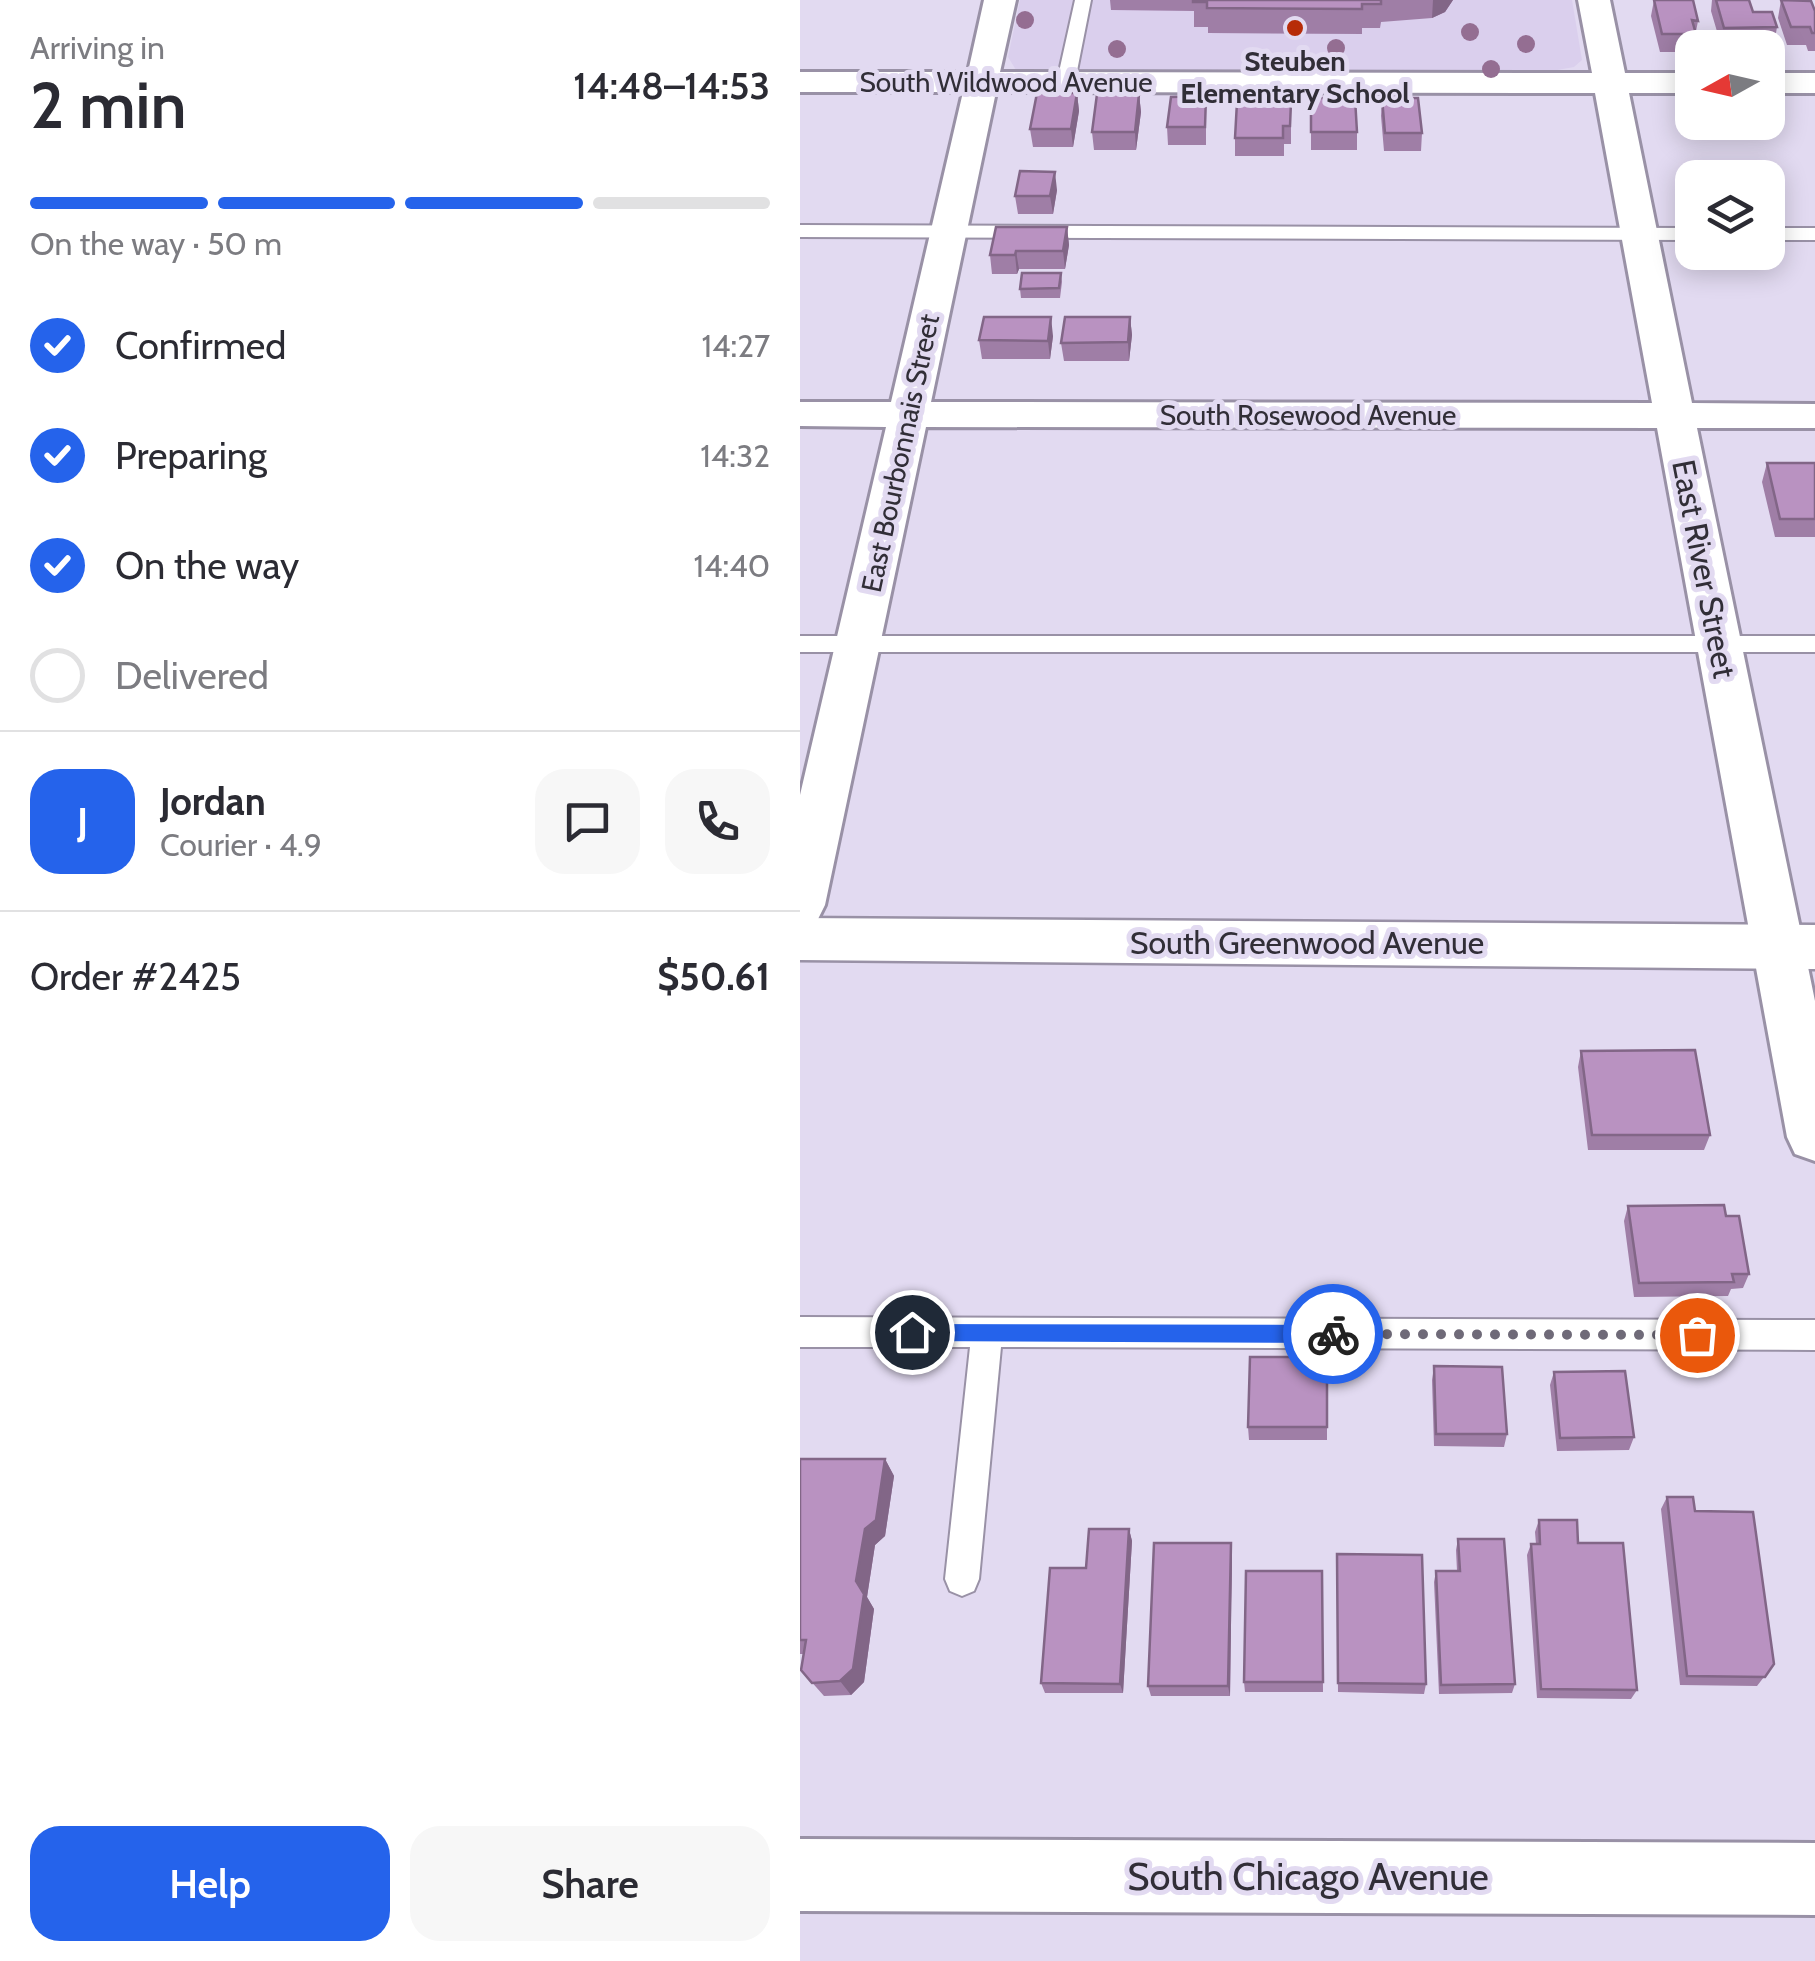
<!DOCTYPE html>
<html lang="en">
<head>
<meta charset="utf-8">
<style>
	:root { --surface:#fff; --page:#f7f7f7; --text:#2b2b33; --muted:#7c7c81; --line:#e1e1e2; --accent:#2563eb }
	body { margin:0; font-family:Cabin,sans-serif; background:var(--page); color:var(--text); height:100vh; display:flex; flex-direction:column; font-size:38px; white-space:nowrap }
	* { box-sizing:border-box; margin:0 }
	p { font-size:32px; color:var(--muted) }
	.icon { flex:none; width:55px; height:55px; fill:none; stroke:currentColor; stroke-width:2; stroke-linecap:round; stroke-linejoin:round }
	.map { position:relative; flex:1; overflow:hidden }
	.sheet { display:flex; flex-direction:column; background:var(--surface); width:800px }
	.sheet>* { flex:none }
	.needle { width:65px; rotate:262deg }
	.buttons { position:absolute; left:875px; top:30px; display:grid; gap:20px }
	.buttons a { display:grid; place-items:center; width:110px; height:110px; border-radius:20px; background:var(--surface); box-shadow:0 5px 25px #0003; font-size:50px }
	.pin { position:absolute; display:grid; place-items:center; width:85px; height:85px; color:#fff; margin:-42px; border:5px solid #fff; border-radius:50%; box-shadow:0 2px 10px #0007 }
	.courier { position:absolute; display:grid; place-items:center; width:100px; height:100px; margin:-50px; border:8px solid #2563eb; border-radius:50%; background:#fff; color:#222; box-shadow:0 2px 12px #0007 }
	.head em { font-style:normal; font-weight:600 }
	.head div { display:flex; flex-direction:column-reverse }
	.head { display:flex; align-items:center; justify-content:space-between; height:170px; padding:0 30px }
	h1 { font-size:65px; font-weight:600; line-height:75px }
	.bar { display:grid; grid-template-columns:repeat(4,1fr); gap:15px 10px; align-content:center; height:120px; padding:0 30px }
	.bar i { height:12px; border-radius:8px; background:var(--line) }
	.bar .current { background:var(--accent) }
	.bar p { grid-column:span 4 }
	.line { display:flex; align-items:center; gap:25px; padding:0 30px; border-top:2px solid var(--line) }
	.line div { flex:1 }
	.round { display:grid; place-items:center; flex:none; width:105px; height:105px; border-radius:30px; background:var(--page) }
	ol { padding:0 30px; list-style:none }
	li { display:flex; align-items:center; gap:30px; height:110px }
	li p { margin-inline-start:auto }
	li .icon { padding:10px; border-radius:50%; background:var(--accent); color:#fff; stroke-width:4 }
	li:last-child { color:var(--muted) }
	li i { width:55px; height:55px; border:5px solid var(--line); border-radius:50% }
	.primary-button { display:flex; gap:20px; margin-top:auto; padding:20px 30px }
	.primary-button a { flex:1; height:115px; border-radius:30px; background:var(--accent); color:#fff; font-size:40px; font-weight:600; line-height:115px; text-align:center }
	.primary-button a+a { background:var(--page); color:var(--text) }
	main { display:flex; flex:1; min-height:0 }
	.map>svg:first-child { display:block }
	.built { fill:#dacfed }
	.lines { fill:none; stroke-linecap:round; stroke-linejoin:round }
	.service-casing { stroke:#9991a6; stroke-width:4 }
	.minor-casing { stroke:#9991a6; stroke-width:6 }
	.tertiary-casing { stroke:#9991a6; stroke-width:5 }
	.service { fill:#fff; fill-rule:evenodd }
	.minor { fill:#fff; fill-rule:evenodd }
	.tertiary { fill:#fff; fill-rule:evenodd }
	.tree { fill:#946e92 }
	.wall { fill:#9f7ea6 }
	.shaded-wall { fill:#826687 }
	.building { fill:#b992c1; stroke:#826687; stroke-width:2.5 }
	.route { fill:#2563eb }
	.done { stroke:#6f6a78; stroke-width:10; stroke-dasharray:0 18 }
	.poi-dot { fill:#b72c08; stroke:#e2daf1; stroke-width:4 }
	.labels { text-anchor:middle; stroke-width:10; stroke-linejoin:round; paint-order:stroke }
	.far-poi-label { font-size:28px; font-weight:bold; fill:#312e37; stroke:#e2daf1 }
	.far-street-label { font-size:28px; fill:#312e37; stroke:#e2daf1 }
	.street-label { font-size:32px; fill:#312e37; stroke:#e2daf1 }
	.near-street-label { font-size:38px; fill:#312e37; stroke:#e2daf1 }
</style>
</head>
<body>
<main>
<section class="sheet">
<div class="head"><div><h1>2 min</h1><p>Arriving in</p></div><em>14:48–14:53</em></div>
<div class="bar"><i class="current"></i><i class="current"></i><i class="current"></i><i></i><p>On the way · 50 m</p></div>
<ol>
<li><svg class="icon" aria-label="check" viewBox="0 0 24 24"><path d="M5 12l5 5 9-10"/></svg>Confirmed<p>14:27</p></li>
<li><svg class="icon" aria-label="check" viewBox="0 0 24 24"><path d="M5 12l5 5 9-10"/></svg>Preparing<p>14:32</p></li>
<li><svg class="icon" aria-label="check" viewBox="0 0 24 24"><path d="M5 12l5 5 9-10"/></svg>On the way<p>14:40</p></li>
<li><i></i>Delivered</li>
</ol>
<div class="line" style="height:180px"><b class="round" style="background:var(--accent);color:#fff">J</b><div><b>Jordan</b><p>Courier · 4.9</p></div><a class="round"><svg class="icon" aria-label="chat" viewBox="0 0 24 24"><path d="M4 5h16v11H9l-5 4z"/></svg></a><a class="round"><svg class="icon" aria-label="phone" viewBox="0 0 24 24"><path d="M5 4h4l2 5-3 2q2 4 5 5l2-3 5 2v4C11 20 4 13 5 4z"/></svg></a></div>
<div class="line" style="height:130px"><div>Order #2425</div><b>$50.61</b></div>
<div class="primary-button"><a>Help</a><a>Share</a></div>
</section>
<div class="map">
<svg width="1015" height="1961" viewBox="0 0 1015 1961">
	<rect width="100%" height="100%" fill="#e2daf1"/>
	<path class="built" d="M220 0H772L782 60 774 67 741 73 216 70 208 57Z"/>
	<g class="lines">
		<defs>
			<path id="service" d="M275 0H291L275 81 266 86 257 81Z
				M0 225 892 228V240L0 237Z
				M968 228H1015V240H968Z
				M0 636H1015V652H0Z
				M0 1317 1015 1320V1350L201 1347 179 1579 174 1591 162 1596 150 1591 145 1579 170 1347H0Z"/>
			<path id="minor" d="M184 0H216L200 72 792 73 778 0H810L825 73H892V93H829L892 403 1015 404V428H897L1015 1001V1161L995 1154 987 1137 857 428 126 427 25 905 18 919 0 925V795L86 427 0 426V402H91L163 92H0V72H168ZM196 92 795 93 852 403 131 402Z
				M968 73H1015V93H968Z
				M0 1839 1015 1843V1915L0 1911Z"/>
			<path id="tertiary" d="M0 918 1015 925V969L0 960Z"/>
		</defs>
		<use href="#service" class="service-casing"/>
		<use href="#minor" class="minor-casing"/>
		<use href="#tertiary" class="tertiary-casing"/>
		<use href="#service" class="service"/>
		<use href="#minor" class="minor"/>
		<use href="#tertiary" class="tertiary"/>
	</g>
	<g class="tree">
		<circle cx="225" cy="20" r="9"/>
		<circle cx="670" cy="32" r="9"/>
		<circle cx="726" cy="44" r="9"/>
		<circle cx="536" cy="48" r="9"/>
		<circle cx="317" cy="49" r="9"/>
		<circle cx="691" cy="69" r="9"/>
	</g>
	<path class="wall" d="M310 0H653L645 12 632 18 581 22 580 28H562V34L408 33V27H394V11L311 10Z
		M854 0 898 21 892 52H860L851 16Z
		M912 0H949L953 12 977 27 974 45H921L911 11Z
		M981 0 1015 11V51H1008L1006 45H987L978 18Z
		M277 93 279 111 273 147H233L230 129Z
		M339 94 341 112 336 150H294L292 132Z
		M406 96V145H368L367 127Z
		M511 98 557 132V150H511Z
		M582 98 622 133 621 151H584L581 116Z
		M491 102V144H484V156H435V138Z
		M257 190 253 214H218L215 196Z
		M267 227 269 245 265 269H219L217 274H192L190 255Z
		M261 273 262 282 260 298H221L220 289Z
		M330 317 332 335 329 361H264L261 343Z
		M253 336 250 359H182L179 340Z
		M967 463H1015V537H975L962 482Z
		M781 1051 910 1135 904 1150H788L778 1067Z
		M828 1206 926 1216 949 1274 943 1288 931 1289 928 1296 834 1297 824 1221Z
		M527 1357V1440H449L448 1427Z
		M634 1366 707 1434 704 1447 634 1446 632 1380Z
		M754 1372 834 1437 829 1450 757 1451 750 1385Z
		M0 1459H85L94 1476 85 1536 75 1545 67 1597 74 1609 64 1682 51 1695 24 1696 1 1670 3 1654H0Z
		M867 1497 895 1511 974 1664 957 1686 880 1685 861 1509Z
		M739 1520 778 1543 837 1690 831 1699 737 1698 727 1555 731 1544H736L735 1532Z
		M329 1529 332 1541 323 1693H245L241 1683 286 1568Z
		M658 1539 715 1684 712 1693 639 1694 634 1582 636 1571H657L656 1550Z
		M431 1543 432 1554 430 1696H351L348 1686Z
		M537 1565 626 1684 624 1694 538 1692Z
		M522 1571 523 1692H445L444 1682Z"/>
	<path class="shaded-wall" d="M633 0H653L645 12 632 18Z
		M277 93 279 111 273 147 271 129Z
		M339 94 341 112 336 150 335 132Z
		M255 172 257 190 253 214 250 196Z
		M267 227 269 245 265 269 263 251Z
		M216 251 219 269 217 274 215 255Z
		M251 317 253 336 250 359 248 341Z
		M330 317 332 335 329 361 328 342Z
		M85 1459 94 1476 85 1536 75 1545 67 1597 74 1609 64 1682 51 1695 40 1681 65 1529Z
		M329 1529 332 1541 323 1693 320 1684Z
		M431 1543 432 1554 430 1696 428 1686Z"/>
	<path class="building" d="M393 0H581V4H562V9L407 8V2H393Z
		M854 0H893L898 21 892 20 896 34H862Z
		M916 0H949L953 12H972L977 27 924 28Z
		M981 0 1011 1 1015 11V33H1012L1010 27H991Z
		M237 93H277L271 129H230Z
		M297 94H339L335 132H292Z
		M406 96 405 127H367L371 97Z
		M511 98H555L557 132H511Z
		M582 98H618L622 133H585Z
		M437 102H491L490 126H483V138H435Z
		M220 171 255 172 250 196H215Z
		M196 227H267L263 251H216L215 255H190Z
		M222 273H261L259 288 220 289Z
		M184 317H251L248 341 179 340Z
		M265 317H330L328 342 261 343Z
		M967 463H1015V519H980Z
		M895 1050 910 1135H792L781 1051Z
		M924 1205 926 1216H939L949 1274H932L934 1282 839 1283 828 1206Z
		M450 1357H527V1427H448Z
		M634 1366 702 1367 707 1434H636Z
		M825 1371 834 1437 760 1438 754 1372Z
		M0 1459H85L76 1520 65 1529 56 1581 64 1594 53 1669 40 1681 12 1683 1 1670 6 1640H0Z
		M867 1497H893L895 1511 953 1512 974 1664 965 1677 887 1676Z
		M739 1520H777L778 1543H823L837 1690 741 1689 731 1544H740Z
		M289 1529H329L320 1684 241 1683 250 1568H286Z
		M658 1539H704L715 1684 641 1685 636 1571H660Z
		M354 1543H431L428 1686H348Z
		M537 1554 622 1555 626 1684 538 1683Z
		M446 1571H522L523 1682H444Z"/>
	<path class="route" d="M112 1324 533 1325 542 1334 533 1343 112 1341 103 1332Z"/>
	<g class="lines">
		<path class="done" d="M533 1334 897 1335"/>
	</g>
	<circle class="poi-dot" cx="495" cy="28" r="10"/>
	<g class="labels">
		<g class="far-poi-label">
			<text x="495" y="71">Steuben<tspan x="495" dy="32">Elementary School</tspan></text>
		</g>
		<g class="far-street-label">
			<text x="206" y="92">South Wildwood Avenue</text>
			<text x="508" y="425">South Rosewood Avenue</text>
			<text transform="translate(100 453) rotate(-78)" y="10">East Bourbonnais Street</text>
		</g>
		<g class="street-label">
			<text transform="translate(904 569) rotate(79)" y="11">East River Street</text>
			<text x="507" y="954">South Greenwood Avenue</text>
		</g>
		<g class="near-street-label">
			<text x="508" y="1890">South Chicago Avenue</text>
		</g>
	</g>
</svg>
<div class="buttons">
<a><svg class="needle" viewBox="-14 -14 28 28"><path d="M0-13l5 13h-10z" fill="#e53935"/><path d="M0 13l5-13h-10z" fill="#7c7c81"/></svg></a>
<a><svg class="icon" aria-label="layers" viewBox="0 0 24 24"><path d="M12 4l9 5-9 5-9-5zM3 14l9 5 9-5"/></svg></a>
</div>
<div class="pin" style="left:897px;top:1335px;background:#ea580c"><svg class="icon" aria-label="bag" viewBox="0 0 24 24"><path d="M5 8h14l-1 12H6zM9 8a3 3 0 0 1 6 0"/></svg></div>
<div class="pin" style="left:112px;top:1332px;background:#1f2937"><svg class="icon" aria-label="home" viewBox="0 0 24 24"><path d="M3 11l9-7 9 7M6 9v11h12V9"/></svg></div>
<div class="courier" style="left:533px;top:1334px"><svg class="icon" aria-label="bike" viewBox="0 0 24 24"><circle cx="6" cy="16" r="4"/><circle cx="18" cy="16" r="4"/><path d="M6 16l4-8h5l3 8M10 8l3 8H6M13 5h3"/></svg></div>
</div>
</main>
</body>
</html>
